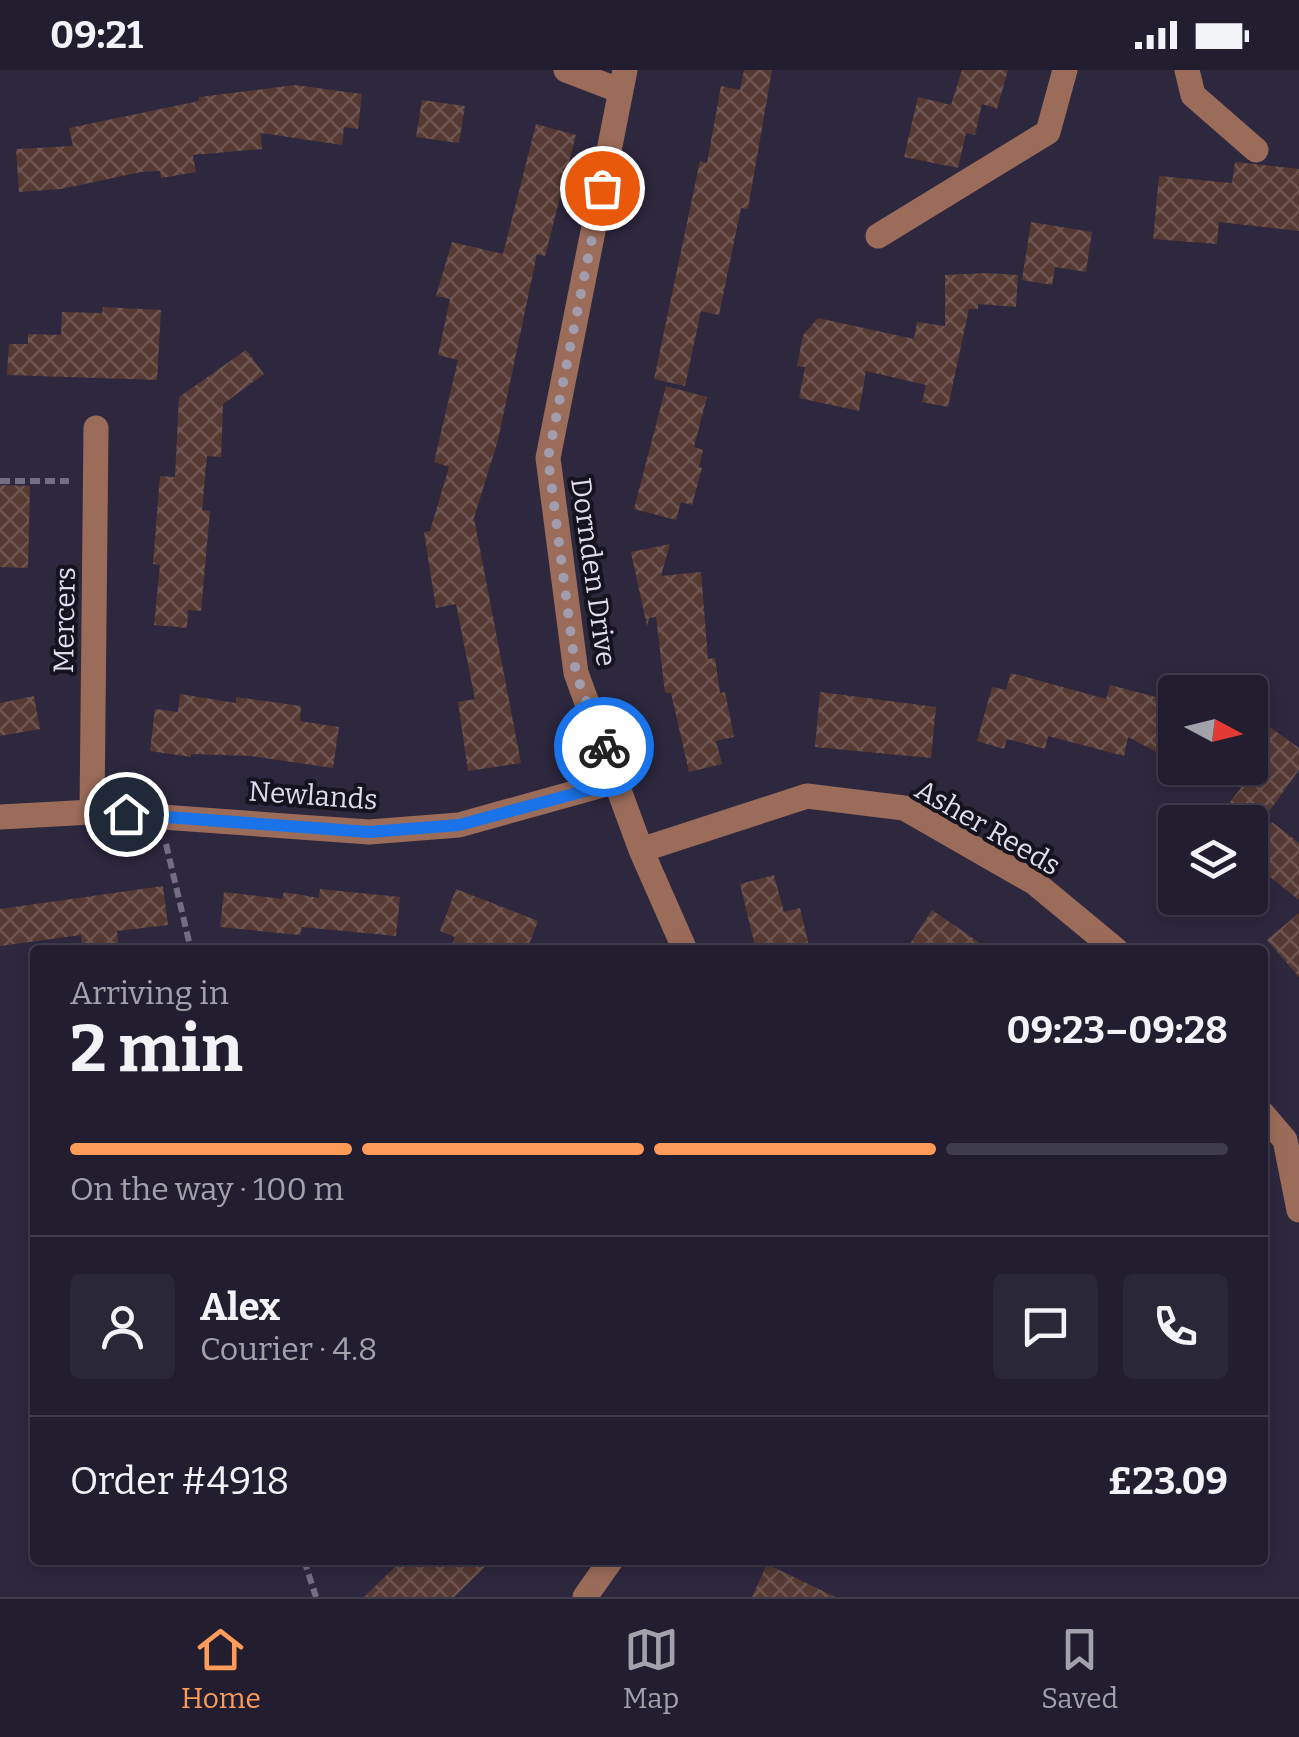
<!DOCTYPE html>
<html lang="en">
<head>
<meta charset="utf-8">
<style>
	:root { --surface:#221e2f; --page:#2a2737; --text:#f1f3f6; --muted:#a2a2aa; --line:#3f3c4b; --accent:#fe9b58 }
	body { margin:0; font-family:Bitter,serif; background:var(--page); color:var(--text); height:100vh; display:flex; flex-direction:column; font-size:38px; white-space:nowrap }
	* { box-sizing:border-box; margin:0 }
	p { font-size:32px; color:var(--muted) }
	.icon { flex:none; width:55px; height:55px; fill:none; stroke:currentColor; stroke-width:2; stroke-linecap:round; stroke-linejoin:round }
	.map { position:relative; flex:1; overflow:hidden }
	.drawer { position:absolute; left:30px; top:875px; width:1238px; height:620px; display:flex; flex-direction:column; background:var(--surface); border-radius:10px; box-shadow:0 5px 15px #0003,0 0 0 2px var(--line) }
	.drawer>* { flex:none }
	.needle { width:65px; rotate:97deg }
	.tools { position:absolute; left:1158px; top:605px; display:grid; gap:20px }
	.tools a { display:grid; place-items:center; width:110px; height:110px; border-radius:10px; background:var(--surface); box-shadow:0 5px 15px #0003,0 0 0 2px var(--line); font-size:50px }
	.pin { position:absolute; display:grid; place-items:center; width:85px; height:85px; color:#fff; margin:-42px; border:5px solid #fff; border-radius:50%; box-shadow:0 2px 10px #0007 }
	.courier { position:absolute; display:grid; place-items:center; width:100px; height:100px; margin:-50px; border:8px solid #1a73e8; border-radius:50%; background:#fff; color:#222; box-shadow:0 2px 12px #0007 }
	.headline em { font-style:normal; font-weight:700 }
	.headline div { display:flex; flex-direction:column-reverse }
	.headline { display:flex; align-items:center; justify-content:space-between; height:170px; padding:0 40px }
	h1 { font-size:65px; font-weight:700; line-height:75px }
	.bar { display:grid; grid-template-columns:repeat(4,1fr); gap:15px 10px; align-content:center; height:120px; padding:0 40px }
	.bar i { height:12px; border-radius:8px; background:var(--line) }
	.bar .current { background:var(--accent) }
	.bar p { grid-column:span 4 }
	.line { display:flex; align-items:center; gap:25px; padding:0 40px; border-top:2px solid var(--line) }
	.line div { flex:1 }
	.round { display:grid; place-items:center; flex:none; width:105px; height:105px; border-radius:10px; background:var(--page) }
	.status { display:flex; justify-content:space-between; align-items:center; height:70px; padding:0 50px; background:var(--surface); direction:ltr }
	.status svg { height:28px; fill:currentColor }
	.tab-bar { display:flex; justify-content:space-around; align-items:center; height:140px; border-top:2px solid var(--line); background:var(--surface); font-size:28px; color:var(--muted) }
	.tab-bar a { display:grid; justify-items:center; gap:5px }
	.tab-bar .current { color:var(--accent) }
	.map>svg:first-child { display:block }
	.building { fill:url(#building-cross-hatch) }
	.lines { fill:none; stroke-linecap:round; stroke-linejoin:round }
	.path { stroke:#736e82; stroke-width:6; stroke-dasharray:10 5; stroke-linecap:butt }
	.minor { stroke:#9c6c5a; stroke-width:25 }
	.done { stroke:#a19daf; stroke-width:10; stroke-dasharray:0 18 }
	.route { stroke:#1a73e8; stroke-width:12 }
	.labels { text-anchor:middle; stroke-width:8; stroke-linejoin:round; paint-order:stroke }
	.street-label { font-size:28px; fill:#dfdceb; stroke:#15131d }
</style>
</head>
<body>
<div class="status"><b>09:21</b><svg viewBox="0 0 49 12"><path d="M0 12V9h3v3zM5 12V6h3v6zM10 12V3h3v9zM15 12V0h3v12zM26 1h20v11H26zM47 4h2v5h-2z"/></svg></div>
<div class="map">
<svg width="1299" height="1527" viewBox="0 0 1299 1527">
	<defs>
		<pattern id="building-cross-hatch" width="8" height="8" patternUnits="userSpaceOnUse" patternTransform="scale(2.5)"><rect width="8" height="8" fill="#563933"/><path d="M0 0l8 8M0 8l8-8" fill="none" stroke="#6e5551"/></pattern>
	</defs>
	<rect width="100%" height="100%" fill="#2e283f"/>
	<path class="building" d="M744 0H772L748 139 741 138 719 245 701 241 685 316 654 309 700 91 707 93 721 16 740 20Z
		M962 0H1008L997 39 982 34 975 65 966 63 958 98 904 87 918 27 951 35Z
		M295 15 362 24 358 59 344 57 342 75 261 63 262 79 193 85 196 102 161 108 160 101 141 102 61 119 19 122 16 79 73 76 69 58 199 31V27Z
		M422 30 465 36 459 73 416 67Z
		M536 54 576 65 545 186 537 184 498 370 474 448 521 693 468 701 458 632 475 629 456 534 436 538 424 462 430 461 449 397 434 392 458 290 438 285 450 229 436 226 452 172 503 184Z
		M1235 92 1299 99V161L1219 152 1217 174 1153 169 1159 106 1232 113Z
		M1031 152 1092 162 1086 202 1055 197 1052 215 1022 210Z
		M987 203 1018 205 1016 237 978 234V239H969L948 337 922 332 926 315 866 301 859 341 799 328 805 297 797 296 803 265 818 248 914 269 917 252 945 256V205Z
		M103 237 161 240 157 310 7 305 9 274H28V264L61 265 62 242 102 243Z
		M246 280 264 304 223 334 221 387 207 386 202 440 210 441 201 541 188 540 187 558 154 555 160 495 153 494 160 406 175 407 179 327Z
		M666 316 707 327 694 377 703 380 699 397 702 398 692 435 681 432 676 450 634 439Z
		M0 415 30 416 28 498 0 497Z
		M670 474 661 506 701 502 708 589 715 588 720 623 725 622 734 667 716 671 722 694 689 702 671 623H665L656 547 649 548 647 556 631 482Z
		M1011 603 1106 629 1110 615 1175 632V666L1164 686 1128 667 1124 686 1048 666 1045 679 1007 669 1004 679 977 671 992 617 1006 620Z
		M820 622 936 637 931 688 815 677Z
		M180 624 236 633V627L301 636 300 651 339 657 333 698 251 686 191 684V687L150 681 155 639 178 642Z
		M34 626 40 659 0 666V633Z
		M1250 643 1299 678V700L1257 758 1227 736 1241 718 1213 698H1250Z
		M1272 752 1299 773V830L1250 791V779Z
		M774 805 784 842 800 838 810 880H756L740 814Z
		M163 816 168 855 117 861 119 878 82 880 81 865 0 876V839Z
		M320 819 400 827 396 866 302 857 300 865 220 857 224 822 282 829 284 822 319 828Z
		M456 819 538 851 527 880H450L455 867 440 861Z
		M932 840 990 880H906Z
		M1299 843V907L1267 870Z
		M402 1490H492L454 1527H364Z
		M767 1494 835 1527H752Z"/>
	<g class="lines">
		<path class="path" d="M0 411H69
			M166 774 191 880
			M304 1490 316 1527"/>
		<path class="minor" d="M566 0 621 21
			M625 0 548 388 576 603 641 780 685 880
			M1187 0 1193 25 1256 80
			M878 166 1048 62 1065 0
			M92 742 96 358
			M0 747 92 742 369 762 459 755 617 711
			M641 780 807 726 904 738 1035 813 1116 880
			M1262 1043 1285 1070 1299 1140
			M585 1527 611 1490"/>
	</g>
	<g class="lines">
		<path class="done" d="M602 118 548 388 576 604 604 677"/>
		<path class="route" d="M126 744 369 762 459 755 618 712 604 677"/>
	</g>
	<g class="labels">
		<g class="street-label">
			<text transform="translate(594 502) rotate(82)" y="10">Dornden Drive</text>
			<text transform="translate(64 550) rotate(-89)" y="10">Mercers</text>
			<text transform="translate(313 725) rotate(4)" y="10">Newlands</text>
			<text transform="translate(988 757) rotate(30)" y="10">Asher Reeds</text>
		</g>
	</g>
</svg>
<div class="tools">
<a><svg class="needle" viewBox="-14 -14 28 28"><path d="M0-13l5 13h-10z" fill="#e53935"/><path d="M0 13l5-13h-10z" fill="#a2a2aa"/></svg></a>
<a><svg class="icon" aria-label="layers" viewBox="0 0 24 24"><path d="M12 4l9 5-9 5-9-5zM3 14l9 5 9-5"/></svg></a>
</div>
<div class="pin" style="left:602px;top:118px;background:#ea580c"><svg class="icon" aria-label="bag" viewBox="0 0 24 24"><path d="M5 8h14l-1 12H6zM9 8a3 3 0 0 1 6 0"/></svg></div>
<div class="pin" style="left:126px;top:744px;background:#1f2937"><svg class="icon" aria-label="home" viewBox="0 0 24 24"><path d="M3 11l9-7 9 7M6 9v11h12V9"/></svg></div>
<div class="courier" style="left:604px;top:677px"><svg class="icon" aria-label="bike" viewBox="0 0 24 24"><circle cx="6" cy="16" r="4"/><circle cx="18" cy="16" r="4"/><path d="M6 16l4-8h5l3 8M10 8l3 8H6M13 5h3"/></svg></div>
<section class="drawer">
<div class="headline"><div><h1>2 min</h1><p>Arriving in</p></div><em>09:23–09:28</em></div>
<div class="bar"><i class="current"></i><i class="current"></i><i class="current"></i><i></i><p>On the way · 100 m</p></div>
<div class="line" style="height:180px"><a class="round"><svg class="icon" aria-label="person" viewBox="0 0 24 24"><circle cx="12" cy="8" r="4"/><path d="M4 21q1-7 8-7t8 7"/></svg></a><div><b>Alex</b><p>Courier · 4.8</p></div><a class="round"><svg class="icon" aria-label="chat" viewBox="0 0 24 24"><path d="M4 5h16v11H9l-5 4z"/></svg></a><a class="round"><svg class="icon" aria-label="phone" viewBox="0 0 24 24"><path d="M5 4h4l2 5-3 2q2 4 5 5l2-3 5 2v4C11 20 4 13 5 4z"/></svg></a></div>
<div class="line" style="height:130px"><div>Order #4918</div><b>£23.09</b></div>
</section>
</div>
<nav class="tab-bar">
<a class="current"><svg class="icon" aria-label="home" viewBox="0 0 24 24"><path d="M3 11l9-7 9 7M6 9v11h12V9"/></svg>Home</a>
<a><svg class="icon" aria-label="map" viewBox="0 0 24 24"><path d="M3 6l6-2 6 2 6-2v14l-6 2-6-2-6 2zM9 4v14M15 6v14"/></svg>Map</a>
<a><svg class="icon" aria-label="saved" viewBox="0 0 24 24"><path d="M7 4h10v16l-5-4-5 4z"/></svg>Saved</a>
</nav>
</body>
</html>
